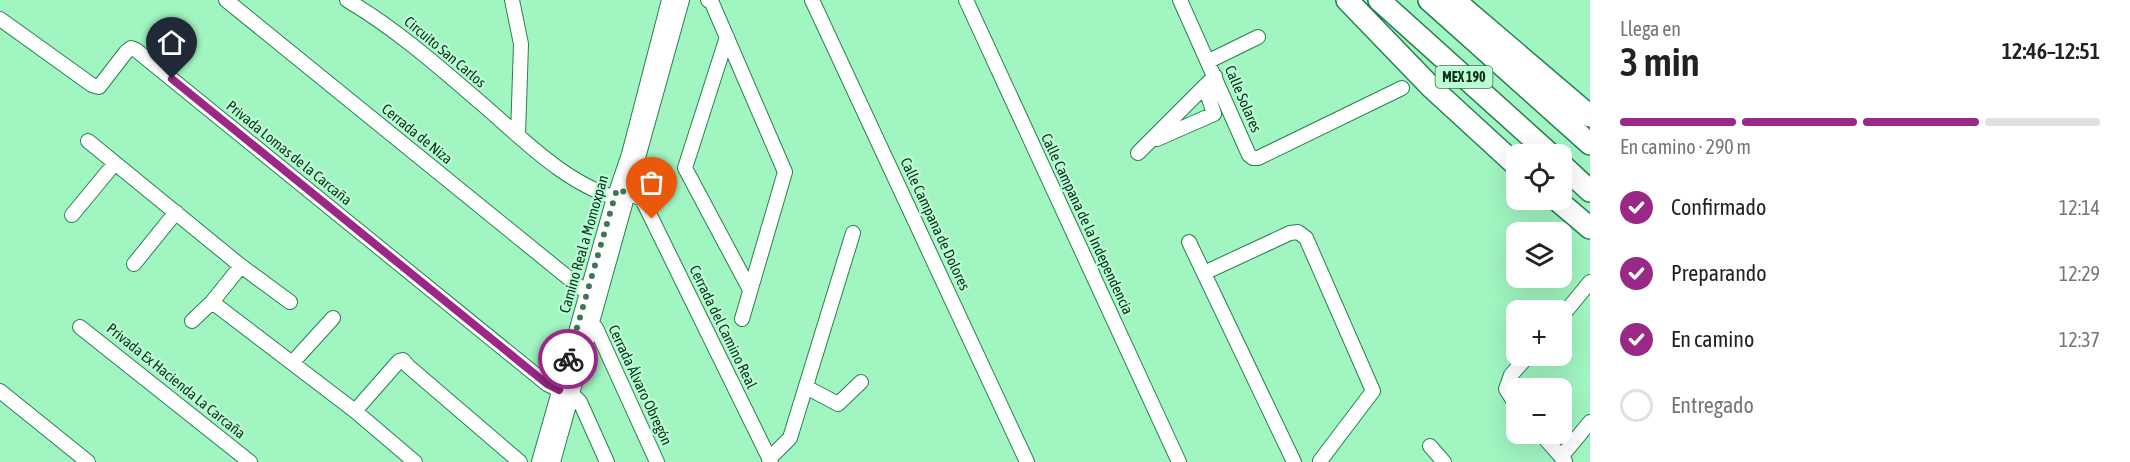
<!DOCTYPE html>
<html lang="es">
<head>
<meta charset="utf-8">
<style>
	:root { --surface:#fff; --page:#f6f6f6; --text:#222; --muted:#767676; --line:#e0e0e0; --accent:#9a2886 }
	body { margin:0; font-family:"Asap Condensed",sans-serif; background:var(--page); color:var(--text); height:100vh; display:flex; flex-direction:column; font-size:22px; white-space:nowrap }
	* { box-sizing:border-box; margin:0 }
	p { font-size:20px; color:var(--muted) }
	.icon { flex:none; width:33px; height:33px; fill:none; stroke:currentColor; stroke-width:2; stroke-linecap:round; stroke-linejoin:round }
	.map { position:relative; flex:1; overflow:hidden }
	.details { display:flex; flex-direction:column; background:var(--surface); width:540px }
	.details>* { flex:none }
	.tools { position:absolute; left:1506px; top:144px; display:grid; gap:12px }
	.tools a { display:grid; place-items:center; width:66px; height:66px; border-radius:12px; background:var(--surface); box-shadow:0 6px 24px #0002; font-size:30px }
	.pin { position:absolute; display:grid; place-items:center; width:51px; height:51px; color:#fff; margin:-62px -26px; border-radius:50% 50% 50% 0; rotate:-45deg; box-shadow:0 0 6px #0007 }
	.pin .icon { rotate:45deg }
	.courier { position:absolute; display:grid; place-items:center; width:60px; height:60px; margin:-30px; border:4px solid #9a2886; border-radius:50%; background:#fff; color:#222; box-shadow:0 2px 8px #0007 }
	.headline em { font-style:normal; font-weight:600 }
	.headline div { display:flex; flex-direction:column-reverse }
	.headline { display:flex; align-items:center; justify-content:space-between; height:102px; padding:0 30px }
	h1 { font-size:39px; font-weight:600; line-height:45px }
	.bar { display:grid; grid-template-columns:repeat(4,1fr); gap:9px 6px; align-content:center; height:72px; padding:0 30px }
	.bar i { height:8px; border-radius:4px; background:var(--line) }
	.bar .selected { background:var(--accent) }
	.bar p { grid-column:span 4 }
	ol { padding:0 30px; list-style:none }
	li { display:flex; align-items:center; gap:18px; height:66px }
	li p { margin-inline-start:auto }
	li .icon { padding:6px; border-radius:50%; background:var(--accent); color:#fff; stroke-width:4 }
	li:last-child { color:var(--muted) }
	li i { width:33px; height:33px; border:3px solid var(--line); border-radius:50% }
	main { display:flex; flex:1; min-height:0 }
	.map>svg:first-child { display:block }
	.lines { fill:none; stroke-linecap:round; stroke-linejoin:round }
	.minor-casing { stroke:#287f51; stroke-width:16 }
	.highway-casing { stroke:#287f51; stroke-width:24 }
	.minor { stroke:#fff; stroke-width:14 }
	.highway { stroke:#fff; stroke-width:21 }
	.done { stroke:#407657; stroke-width:6; stroke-dasharray:0 10.8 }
	.route { stroke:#9a2886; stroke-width:8 }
	.labels { text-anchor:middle; stroke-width:4.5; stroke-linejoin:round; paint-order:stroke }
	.shield { fill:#bcfed4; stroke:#426e55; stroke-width:1.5 }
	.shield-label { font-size:14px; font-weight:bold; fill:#0d311e }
	.street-label { font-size:15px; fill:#0d311e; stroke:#bcfed4 }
</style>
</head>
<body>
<main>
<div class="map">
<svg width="1590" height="462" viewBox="0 0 1590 462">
	<rect width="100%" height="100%" fill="#a0f5c1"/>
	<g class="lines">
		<defs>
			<path id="minor" d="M226 0 587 293
				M347 0C396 29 438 66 481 103 523 139 567 186 623 200
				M512 0 521 44 518 135
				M708 0 712 3 785 172 742 319
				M812 0 1027 462
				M966 0 1179 462
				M1180 0 1249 155 1253 158H1258L1402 88
				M0 19 92 85 99 87 126 52 131 48 136 50 547 384 559 390
				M727 37 685 168 749 288
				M1209 61 1258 37
				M1157 139 1214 114 1205 86
				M88 141 241 266 290 302
				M1138 153 1215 76
				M621 190 642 199 771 462
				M72 215 115 163
				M1189 242 1294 462
				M134 264 176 212
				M1204 273 1290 233 1298 232 1306 238 1373 391 1320 461
				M212 302 355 411 415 462
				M1562 316 1590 282
				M192 321 212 302 241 266
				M591 324 596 328 657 462
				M80 327 250 462
				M292 363 333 318
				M806 387 838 404 861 382
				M0 391 88 462
				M572 394 580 402 607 462
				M1516 405 1506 389 1511 375 1528 356
				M355 411 399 361 403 360 408 366 520 462
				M1541 434 1565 461
				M1430 446 1444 462
				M1561 457 1590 422
				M769 459 790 438 853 233
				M539 462 614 198 629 154 669 0
				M553 462 682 0"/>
			<path id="highway" d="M1347 0 1431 87 1516 165
				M1379 0 1550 154
				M1429 0 1590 144
				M1454 0 1590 116
				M1562 165 1590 191
				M1557 200 1590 228"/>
		</defs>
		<use href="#minor" class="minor-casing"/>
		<use href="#highway" class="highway-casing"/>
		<use href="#minor" class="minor"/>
		<use href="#highway" class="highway"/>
	</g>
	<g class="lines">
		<path class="done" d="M568 359 617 189 642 199 652 219"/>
		<path class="route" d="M172 79 547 384 559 390 568 359"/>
	</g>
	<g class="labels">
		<rect class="shield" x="1435.5" y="66" width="57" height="22" rx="4.5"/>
		<g class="shield-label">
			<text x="1464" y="82">MEX 190</text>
		</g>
		<g class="street-label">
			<text transform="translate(445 52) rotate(40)" y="5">Circuito San Carlos</text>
			<text transform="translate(1243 99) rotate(67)" y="5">Calle Solares</text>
			<text transform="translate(417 134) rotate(39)" y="5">Cerrada de Niza</text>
			<text transform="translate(289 153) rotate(39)" y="5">Privada Lomas de la Carcaña</text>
			<text transform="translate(935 224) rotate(65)" y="5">Calle Campana de Dolores</text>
			<text transform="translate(1087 224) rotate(65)" y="5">Calle Campana de la Independencia</text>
			<text transform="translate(584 244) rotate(-74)" y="5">Camino Real a Momoxpan</text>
			<text transform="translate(723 327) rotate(64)" y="5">Cerrada del Camino Real</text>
			<text transform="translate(176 381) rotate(39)" y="5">Privada Ex Hacienda La Carcaña</text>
			<text transform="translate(640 385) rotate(65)" y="5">Cerrada Álvaro Obregón</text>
		</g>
	</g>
</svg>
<div class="tools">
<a><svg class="icon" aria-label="locate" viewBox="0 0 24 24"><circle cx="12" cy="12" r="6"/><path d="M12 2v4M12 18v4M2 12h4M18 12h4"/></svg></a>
<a><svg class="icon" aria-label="layers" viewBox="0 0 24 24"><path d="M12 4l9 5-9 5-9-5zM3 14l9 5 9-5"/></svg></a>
<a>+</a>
<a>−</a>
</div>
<div class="pin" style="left:652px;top:219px;background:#ea580c"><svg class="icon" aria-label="bag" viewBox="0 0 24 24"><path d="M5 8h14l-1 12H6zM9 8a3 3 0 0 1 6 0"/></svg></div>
<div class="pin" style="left:172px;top:79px;background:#1f2937"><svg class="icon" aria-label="home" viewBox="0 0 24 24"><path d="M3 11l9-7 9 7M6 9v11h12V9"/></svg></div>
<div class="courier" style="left:568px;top:359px"><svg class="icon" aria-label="bike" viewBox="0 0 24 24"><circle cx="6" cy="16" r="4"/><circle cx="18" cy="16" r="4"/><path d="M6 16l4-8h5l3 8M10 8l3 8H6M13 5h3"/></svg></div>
</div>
<section class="details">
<div class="headline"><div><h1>3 min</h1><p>Llega en</p></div><em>12:46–12:51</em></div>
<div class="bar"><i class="selected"></i><i class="selected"></i><i class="selected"></i><i></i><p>En camino · 290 m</p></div>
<ol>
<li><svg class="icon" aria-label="check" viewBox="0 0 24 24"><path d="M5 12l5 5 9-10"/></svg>Confirmado<p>12:14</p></li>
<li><svg class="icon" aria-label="check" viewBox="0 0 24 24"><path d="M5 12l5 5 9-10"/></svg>Preparando<p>12:29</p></li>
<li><svg class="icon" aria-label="check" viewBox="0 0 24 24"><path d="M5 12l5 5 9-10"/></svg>En camino<p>12:37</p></li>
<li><i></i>Entregado</li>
</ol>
</section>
</main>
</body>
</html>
